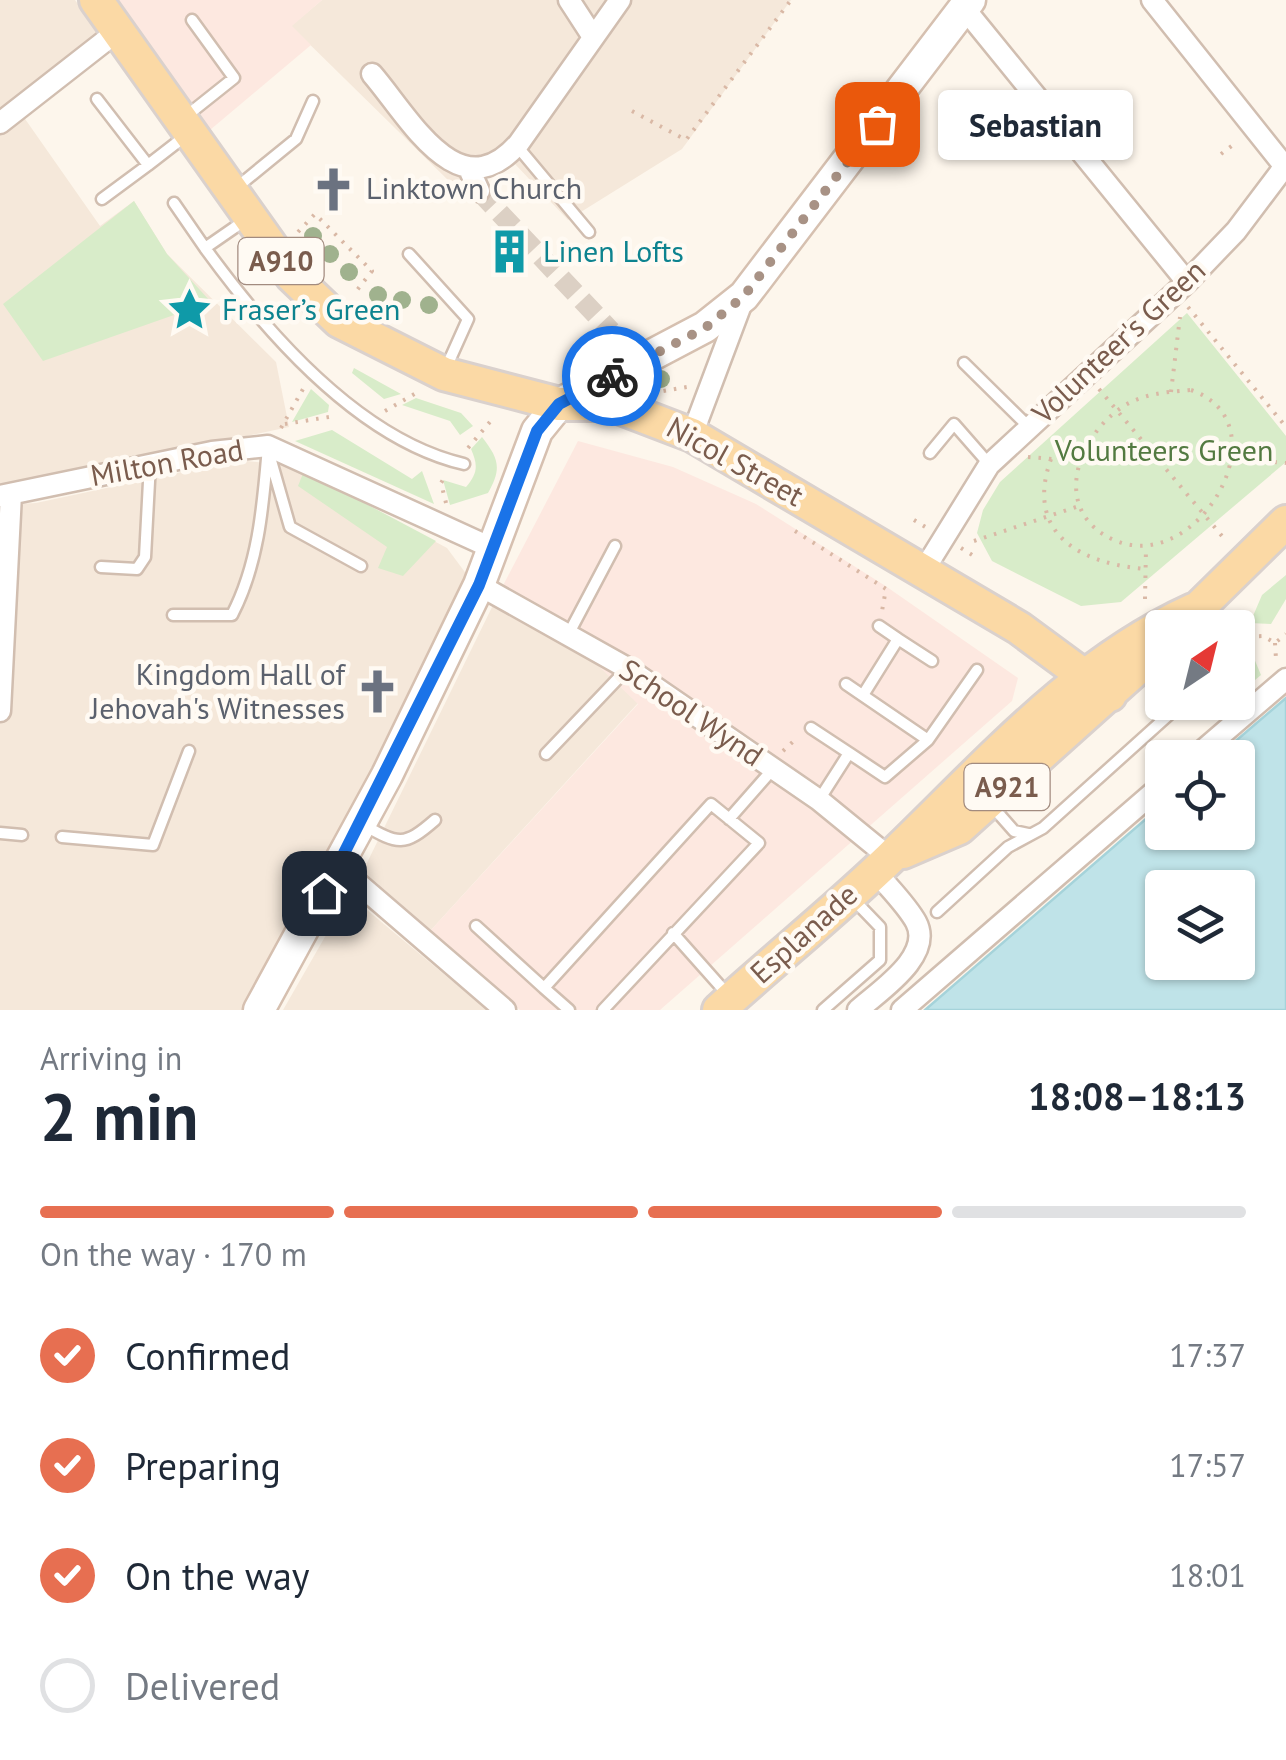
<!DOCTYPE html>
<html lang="en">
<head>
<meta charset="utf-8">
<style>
	:root { --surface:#fff; --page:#f2f2f3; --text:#1f2937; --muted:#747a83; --line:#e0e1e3; --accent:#e76f51 }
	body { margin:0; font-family:"PT Sans",sans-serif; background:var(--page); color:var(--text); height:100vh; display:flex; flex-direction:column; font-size:38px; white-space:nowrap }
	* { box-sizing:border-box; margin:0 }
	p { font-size:32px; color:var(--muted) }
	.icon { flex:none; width:55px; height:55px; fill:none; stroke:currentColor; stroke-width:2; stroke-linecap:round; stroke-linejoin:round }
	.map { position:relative; height:1010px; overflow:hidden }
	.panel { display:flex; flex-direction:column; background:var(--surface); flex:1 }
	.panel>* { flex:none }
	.needle { width:65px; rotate:35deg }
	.buttons { position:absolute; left:1145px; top:610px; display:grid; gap:20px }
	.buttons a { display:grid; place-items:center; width:110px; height:110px; border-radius:10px; background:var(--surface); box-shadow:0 2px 8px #0004; font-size:50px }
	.pin { position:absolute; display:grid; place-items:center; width:85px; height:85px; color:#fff; margin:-42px; border-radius:20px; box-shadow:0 5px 15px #0006 }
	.courier { position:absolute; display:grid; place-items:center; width:100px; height:100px; margin:-50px; border:8px solid #1a73e8; border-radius:50%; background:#fff; color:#222; box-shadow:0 2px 12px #0007 }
	.bubble { position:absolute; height:70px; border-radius:10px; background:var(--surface); box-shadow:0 2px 8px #0004; font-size:32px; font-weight:600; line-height:70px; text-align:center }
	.head em { font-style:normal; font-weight:600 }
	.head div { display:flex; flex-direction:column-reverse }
	.head { display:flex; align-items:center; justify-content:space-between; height:170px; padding:0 40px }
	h1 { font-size:65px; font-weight:600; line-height:75px }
	.bar { display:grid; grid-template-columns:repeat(4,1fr); gap:15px 10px; align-content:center; height:120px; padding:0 40px }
	.bar i { height:12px; border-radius:8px; background:var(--line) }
	.bar .active { background:var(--accent) }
	.bar p { grid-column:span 4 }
	ol { padding:0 40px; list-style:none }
	li { display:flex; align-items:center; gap:30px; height:110px }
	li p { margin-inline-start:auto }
	li .icon { padding:10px; border-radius:50%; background:var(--accent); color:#fff; stroke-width:4 }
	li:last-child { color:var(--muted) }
	li i { width:55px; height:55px; border:5px solid var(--line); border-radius:50% }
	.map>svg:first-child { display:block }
	.residential { fill:#f5e8da }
	.commercial { fill:#fde8e0 }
	.green { fill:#d8ecc9 }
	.water { fill:#bfe3e8; stroke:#a5d3da; stroke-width:2.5; fill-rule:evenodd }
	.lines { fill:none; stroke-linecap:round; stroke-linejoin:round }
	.street-tunnel { stroke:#dcd0c4; stroke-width:20; stroke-dasharray:20 10; stroke-linecap:butt }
	.lane-casing { stroke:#d1beb0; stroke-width:15 }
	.street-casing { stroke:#d1beb0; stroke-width:25 }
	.secondary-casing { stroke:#d6c0b0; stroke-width:35 }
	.primary-casing { stroke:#dad1cd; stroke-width:38 }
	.path { stroke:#d9b8a5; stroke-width:4; stroke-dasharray:2.5 8; stroke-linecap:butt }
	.lane { stroke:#fff; stroke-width:10 }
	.street { stroke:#fff; stroke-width:20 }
	.secondary { stroke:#fff; stroke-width:30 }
	.primary { stroke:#fbd9a5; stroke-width:32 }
	.tree { fill:#a0b28e }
	.done { stroke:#a89285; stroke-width:10; stroke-dasharray:0 18 }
	.route { stroke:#1a73e8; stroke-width:12 }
	.labels { text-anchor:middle; stroke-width:9; stroke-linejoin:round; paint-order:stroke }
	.shield { fill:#fffaf3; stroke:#a28b7f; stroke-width:2.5 }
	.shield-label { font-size:28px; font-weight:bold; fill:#7a5c4d }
	.worship-label { font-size:30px; fill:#5b616d; stroke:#fffaf3; text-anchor:start }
	.culture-label { font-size:30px; fill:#0d838f; stroke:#fffaf3; text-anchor:start }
	.street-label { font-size:30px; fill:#7a5c4d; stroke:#fffaf3 }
	.park-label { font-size:30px; fill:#537a41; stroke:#fffaf3 }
</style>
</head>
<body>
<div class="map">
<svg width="1286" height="1010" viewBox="0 0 1286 1010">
	<rect width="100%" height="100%" fill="#fdf6ec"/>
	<path class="residential" d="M0 0H75L112 51 23 116 100 226 134 201 167 254 276 362 289 427 0 488Z
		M322 0H791L682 149 568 220 515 164 451 183 291 26Z
		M238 460 294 466 447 548 470 579 272 974 245 1010H0V505L36 503Z
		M495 601 582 650 638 703 431 930 363 871Z
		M349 895 487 1010H283Z"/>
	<path class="commercial" d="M117 0H322L292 26 311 45 210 130Z
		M578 441 673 467 756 504 884 585 1018 678 1012 701 660 1010H520L431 930 638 704 582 650 495 601Z"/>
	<path class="green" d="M134 201 167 254 211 302 43 361 3 304Z
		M1187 313 1286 436V462L1121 602 1081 606 992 561 977 533 983 510 1000 482Z
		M354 368 401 394 384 399 352 373Z
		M311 389 329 405 328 412 292 422Z
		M416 398 461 413 473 426 460 435 450 421 402 405Z
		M332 430 412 479 422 471 434 504 295 441Z
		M482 437C499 459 502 468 488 493L450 505 443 480 466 487C478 473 478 465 471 449Z
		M304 471 436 541 403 576 378 568 387 547 298 486Z
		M1286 575V599L1271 624 1250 623 1262 595Z
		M1248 644 1261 675 1243 690 1238 683V645Z"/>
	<path class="water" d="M1286 698V1010H925L1162 805V832H1238V758L1217 757ZM1162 888H1238V962H1162Z"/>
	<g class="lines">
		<path class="street-tunnel" d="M479 191 611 331"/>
		<defs>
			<path id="lane" d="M97 99 148 165 188 134
				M185 117 234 78 192 20
				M517 146 589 232
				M236 188 296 139 313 101
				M102 199 148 165
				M174 203 205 248
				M244 221 205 248C266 332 360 440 464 464
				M409 254 468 319 446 368
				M964 363 1028 426
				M930 453 954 424 989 464
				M270 457 290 527 361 566
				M101 567 137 569 145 557 150 463
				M173 615H232C259 563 263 505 268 447
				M879 626 898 639
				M568 635 615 546
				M846 684 928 740
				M863 695 898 639 932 661
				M811 728 849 753
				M546 754 627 669
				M819 800 849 753 885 777 928 740 977 670
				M991 805 1014 831 1028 834
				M729 819 773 769
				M362 824C398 844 403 848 435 820
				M0 833 22 835
				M62 837 153 845 189 751
				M937 912 1008 847 1043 828 1183 702
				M476 926 544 988
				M673 933 729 996
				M569 1010 544 988 711 804 759 843 603 1010
				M823 1010 880 960V927L853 899"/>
			<path id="street" d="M569 0 593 37
				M1152 0 1286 168
				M964 8 1187 282
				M372 74C410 118 459 212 519 143L620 0
				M0 123 119 30
				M470 171 479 191
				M692 435 742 302
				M0 496 212 452 268 446 494 549
				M924 570 989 465 1187 282 1236 231 1285 166
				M479 585 627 668 819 800 890 858
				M0 711 11 494
				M1194 758 1286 679
				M339 867 505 1010
				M858 1010C879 991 934 956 916 922 906 904 888 887 875 871
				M902 1010 1162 785"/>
			<path id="secondary" d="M259 1010 387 775 479 585 537 431 559 404 705 327 744 296 970 0"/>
			<path id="primary" d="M96 0 292 276 339 321 444 374 559 404H611L692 435 1019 628 1110 695
				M1179 627 1286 522
				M903 852 959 828 1162 646
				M719 1010C775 959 835 911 890 858 984 768 1072 665 1193 610"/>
		</defs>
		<use href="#lane" class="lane-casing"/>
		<use href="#street" class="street-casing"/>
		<use href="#secondary" class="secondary-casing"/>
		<use href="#primary" class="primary-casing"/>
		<path class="path" d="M632 111 686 140 791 0
			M1221 154 1237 142
			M298 232 315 214 372 271 354 294
			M1188 307 1286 427
			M611 331 621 342
			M657 383 663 391 687 387
			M1099 389 1222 536
			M1191 390C1286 423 1198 577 1114 540 1053 513 1074 443 1118 410 1139 394 1165 392 1191 390Z
			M1171 392 1180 317
			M385 411 416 393
			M285 424 335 416
			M281 428 303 389
			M468 448 494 417
			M1028 457 1078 461
			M1051 459C1024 534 1081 564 1146 569
			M1243 459 1286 463
			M446 503 441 483 446 475
			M914 520 927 528
			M795 531 886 589 882 611
			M974 541 1079 506
			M961 548 977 558
			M1145 599 1146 548
			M1238 637 1263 636 1275 643 1286 634
			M1275 643 1276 659
			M783 751 798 737"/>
		<use href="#lane" class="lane"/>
		<use href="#street" class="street"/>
		<use href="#secondary" class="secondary"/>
		<use href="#primary" class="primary"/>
	</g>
	<g class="tree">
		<circle cx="313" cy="236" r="9"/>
		<circle cx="330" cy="254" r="9"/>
		<circle cx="349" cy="272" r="9"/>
		<circle cx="378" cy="295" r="9"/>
		<circle cx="402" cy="300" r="9"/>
		<circle cx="429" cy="305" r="9"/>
		<circle cx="661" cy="379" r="9"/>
	</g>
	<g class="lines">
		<path class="done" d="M612 376 705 328 744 296 877 124"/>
		<path class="route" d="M324 893 479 585 537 431 559 404 612 376"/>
	</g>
	<defs>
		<symbol id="church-bare" viewBox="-9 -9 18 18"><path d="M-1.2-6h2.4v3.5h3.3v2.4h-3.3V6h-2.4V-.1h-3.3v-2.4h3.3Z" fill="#6b7280" stroke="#fffaf3" stroke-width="2.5" paint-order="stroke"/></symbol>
		<symbol id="building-bare" viewBox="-9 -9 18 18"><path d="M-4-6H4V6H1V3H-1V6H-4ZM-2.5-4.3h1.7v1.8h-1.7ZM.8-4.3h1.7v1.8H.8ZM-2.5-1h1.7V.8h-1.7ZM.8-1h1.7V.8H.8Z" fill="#0f9aa8" stroke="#fffaf3" stroke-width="2.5" paint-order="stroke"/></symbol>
		<symbol id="sight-bare" viewBox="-9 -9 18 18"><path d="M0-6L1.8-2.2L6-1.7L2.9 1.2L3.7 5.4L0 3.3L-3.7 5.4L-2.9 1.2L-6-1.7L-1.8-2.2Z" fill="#0f9aa8" stroke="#fffaf3" stroke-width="2.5" paint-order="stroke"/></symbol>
	</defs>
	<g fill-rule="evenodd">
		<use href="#church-bare" x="302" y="158" width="63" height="63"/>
		<use href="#building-bare" x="478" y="220" width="63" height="63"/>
		<use href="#sight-bare" x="158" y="278" width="63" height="63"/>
		<use href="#church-bare" x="346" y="660" width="63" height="63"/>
	</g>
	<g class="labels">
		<g class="shield">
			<rect x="238.5" y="238" width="85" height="46" rx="8"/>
			<rect x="964.5" y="764" width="85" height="46" rx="8"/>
		</g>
		<g class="shield-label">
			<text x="281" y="271">A910</text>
			<text x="1007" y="797">A921</text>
		</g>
		<g class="worship-label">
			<text x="366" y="199">Linktown Church</text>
			<text x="345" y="685" text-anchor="end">Kingdom Hall of<tspan x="345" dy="34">Jehovah's Witnesses</tspan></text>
		</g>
		<g class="culture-label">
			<text x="543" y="262">Linen Lofts</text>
			<text x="222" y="320">Fraser’s Green</text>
		</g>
		<g class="street-label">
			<text transform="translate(1119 342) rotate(-43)" y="10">Volunteer's Green</text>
			<text transform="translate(735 462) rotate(29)" y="10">Nicol Street</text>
			<text transform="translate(167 463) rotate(-10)" y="10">Milton Road</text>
			<text transform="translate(691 713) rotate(34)" y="10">School Wynd</text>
			<text transform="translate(804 934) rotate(-42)" y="10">Esplanade</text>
		</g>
		<g class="park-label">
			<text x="1164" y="461">Volunteers Green</text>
		</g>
	</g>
</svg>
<div class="buttons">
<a><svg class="needle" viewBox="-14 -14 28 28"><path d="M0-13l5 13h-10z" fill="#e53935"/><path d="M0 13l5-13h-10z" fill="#747a83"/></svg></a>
<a><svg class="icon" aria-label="locate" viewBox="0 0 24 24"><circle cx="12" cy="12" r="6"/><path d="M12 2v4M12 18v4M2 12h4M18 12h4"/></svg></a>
<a><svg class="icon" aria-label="layers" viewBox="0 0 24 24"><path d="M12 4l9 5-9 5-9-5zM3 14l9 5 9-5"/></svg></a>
</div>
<div class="pin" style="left:877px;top:124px;background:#ea580c"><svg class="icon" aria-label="bag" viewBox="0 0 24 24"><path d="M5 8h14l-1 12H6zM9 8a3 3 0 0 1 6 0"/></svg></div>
<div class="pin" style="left:324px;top:893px;background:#1f2937"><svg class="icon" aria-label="home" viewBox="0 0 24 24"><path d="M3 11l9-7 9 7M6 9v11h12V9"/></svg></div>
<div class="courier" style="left:612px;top:376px"><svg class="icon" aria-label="bike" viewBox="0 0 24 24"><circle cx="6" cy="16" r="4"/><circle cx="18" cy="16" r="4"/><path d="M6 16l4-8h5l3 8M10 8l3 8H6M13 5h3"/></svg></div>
<div class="bubble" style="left:938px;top:90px;width:195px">Sebastian</div>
</div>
<section class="panel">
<div class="head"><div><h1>2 min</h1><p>Arriving in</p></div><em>18:08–18:13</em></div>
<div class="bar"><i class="active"></i><i class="active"></i><i class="active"></i><i></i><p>On the way · 170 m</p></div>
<ol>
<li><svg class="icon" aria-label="check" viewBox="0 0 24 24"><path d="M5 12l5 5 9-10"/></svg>Confirmed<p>17:37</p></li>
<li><svg class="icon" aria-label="check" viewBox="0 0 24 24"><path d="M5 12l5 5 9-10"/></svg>Preparing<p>17:57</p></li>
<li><svg class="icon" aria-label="check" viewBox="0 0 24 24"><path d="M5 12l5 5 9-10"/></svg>On the way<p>18:01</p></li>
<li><i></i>Delivered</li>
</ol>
</section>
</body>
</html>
